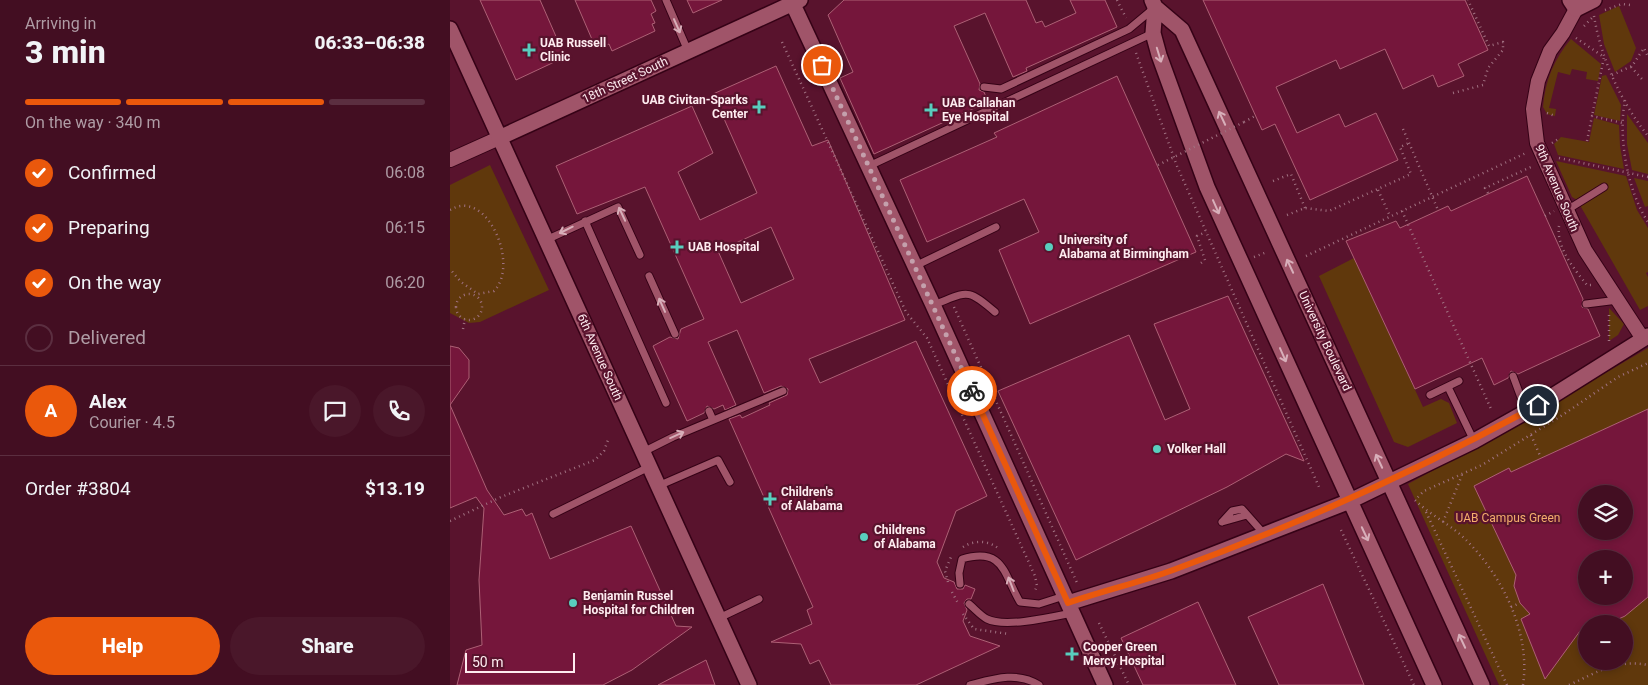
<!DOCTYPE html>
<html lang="en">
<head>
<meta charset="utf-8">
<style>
	:root { --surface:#430e22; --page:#4a172a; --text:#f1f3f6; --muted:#af9ca5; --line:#5b2e40; --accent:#ea580c }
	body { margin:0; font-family:Roboto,sans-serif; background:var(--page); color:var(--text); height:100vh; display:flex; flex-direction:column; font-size:19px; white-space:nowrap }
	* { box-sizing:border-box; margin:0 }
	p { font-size:16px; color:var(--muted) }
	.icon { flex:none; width:28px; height:28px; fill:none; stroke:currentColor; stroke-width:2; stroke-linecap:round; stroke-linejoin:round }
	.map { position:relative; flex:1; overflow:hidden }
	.sheet { display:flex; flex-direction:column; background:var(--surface); width:450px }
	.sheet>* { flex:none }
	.tools { position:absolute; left:1128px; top:485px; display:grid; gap:10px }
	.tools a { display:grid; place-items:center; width:55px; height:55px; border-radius:50%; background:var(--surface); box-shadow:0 2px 8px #0003,0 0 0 1px var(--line); font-size:25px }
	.scale { position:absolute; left:15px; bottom:12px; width:110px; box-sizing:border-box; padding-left:5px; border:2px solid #feecf0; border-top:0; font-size:14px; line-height:18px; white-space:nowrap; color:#feecf0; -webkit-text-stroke:4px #59132d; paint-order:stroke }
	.pin { position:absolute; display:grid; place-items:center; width:42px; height:42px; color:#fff; margin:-21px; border:2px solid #fff; border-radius:50%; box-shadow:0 1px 5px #0007 }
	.courier { position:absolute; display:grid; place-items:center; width:50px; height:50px; margin:-25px; border:4px solid #ea580c; border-radius:50%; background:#fff; color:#222; box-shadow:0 1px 6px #0007 }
	.headline em { font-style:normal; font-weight:800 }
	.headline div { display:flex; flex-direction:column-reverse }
	.headline { display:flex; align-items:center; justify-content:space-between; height:85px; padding:0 25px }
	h1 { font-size:32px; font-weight:800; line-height:38px }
	.bar { display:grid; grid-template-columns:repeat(4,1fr); gap:8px 5px; align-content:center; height:60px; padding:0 25px }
	.bar i { height:6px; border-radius:4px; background:var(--line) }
	.bar .current { background:var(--accent) }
	.bar p { grid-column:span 4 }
	.line { display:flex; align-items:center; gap:12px; padding:0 25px; border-top:1px solid var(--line) }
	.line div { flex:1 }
	.round { display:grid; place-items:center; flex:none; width:52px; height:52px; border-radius:26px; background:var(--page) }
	ol { padding:0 25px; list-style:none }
	li { display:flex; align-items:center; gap:15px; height:55px }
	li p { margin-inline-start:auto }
	li .icon { padding:5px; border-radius:50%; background:var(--accent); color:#fff; stroke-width:4 }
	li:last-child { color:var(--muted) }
	li i { width:28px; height:28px; border:2px solid var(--line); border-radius:50% }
	.primary-button { display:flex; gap:10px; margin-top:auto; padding:10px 25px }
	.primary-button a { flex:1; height:58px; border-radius:30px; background:var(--accent); color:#fff; font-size:20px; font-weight:800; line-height:58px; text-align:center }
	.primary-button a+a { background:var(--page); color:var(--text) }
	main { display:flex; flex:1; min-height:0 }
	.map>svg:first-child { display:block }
	.green { fill:#60380c; fill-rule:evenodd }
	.building { fill:#75163b; stroke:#ad6075; fill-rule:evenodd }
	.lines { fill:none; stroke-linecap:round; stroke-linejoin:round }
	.lane-casing { stroke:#350216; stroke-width:9 }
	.street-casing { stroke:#350216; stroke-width:16 }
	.secondary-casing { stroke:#350216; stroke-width:18 }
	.path { stroke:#a17282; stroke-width:2.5; stroke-dasharray:1 4; stroke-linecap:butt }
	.lane { stroke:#a05469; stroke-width:7 }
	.street { stroke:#a05469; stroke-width:14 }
	.secondary { stroke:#a05469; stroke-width:15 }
	.path-bridge { stroke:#a17282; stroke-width:2.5; stroke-dasharray:1 4; stroke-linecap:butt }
	.oneway { stroke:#d8afba }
	.done { stroke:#c4a0ac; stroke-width:5; stroke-dasharray:0 9 }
	.route { stroke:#ea580c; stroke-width:6 }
	.poi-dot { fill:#59cebe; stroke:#59132d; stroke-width:2 }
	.labels { text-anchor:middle; stroke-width:4.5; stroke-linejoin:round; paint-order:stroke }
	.poi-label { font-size:12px; font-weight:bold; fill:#feecf0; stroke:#59132d; text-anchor:start }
	.street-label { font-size:12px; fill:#feecf0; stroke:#59132d }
	.park-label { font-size:12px; fill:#f5af6d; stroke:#59132d }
</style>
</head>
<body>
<main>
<section class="sheet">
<div class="headline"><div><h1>3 min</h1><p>Arriving in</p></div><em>06:33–06:38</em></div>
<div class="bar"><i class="current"></i><i class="current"></i><i class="current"></i><i></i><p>On the way · 340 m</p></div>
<ol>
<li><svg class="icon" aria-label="check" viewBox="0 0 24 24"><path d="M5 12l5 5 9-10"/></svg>Confirmed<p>06:08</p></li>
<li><svg class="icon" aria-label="check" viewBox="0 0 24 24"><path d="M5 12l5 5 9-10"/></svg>Preparing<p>06:15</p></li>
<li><svg class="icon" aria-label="check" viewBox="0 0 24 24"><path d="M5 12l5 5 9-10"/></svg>On the way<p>06:20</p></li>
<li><i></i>Delivered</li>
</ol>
<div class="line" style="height:90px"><b class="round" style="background:var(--accent);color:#fff">A</b><div><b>Alex</b><p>Courier · 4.5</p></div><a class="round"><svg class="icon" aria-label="chat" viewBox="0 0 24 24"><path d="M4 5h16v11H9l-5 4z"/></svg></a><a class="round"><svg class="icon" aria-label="phone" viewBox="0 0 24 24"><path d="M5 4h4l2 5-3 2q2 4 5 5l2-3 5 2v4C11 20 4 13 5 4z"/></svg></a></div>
<div class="line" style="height:65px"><div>Order #3804</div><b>$13.19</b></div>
<div class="primary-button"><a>Help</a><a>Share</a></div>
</section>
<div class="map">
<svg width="1198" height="685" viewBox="0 0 1198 685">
	<rect width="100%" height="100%" fill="#59132d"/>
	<path class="green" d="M1169 6 1186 48 1181 61 1165 72 1154 44 1149 15Z
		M1121 39 1151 64 1148 81 1136 79 1137 72 1122 69 1120 75 1108 72 1099 108 1106 109 1105 116 1097 114 1093 107C1095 81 1104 59 1121 39Z
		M1156 75 1171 105 1170 121 1144 115 1152 76Z
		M1177 114 1198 143V174L1182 170 1177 144Z
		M1144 118 1169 125 1170 146 1174 169 1108 155 1104 144 1111 137 1139 142Z
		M1106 161 1176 176 1187 210 1198 228V272L1196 273 1198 277V306L1190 310 1127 200 1122 197Z
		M40 165 99 290 30 322 19 323 0 313V185Z
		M1184 178 1198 181V206L1195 207Z
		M904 258 973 407 991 399 999 403 1007 423 958 447 944 442 869 276Z
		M1159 308 1174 324 1168 335 1159 341Z
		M1198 348V685H1049L958 484 1073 421ZM1136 494H1174V531H1136ZM1136 559H1174V596H1136ZM1136 624H1174V661H1136Z"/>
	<path class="building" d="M30 0H90L115 57 66 80Z
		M125 0H201L206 11 201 14 205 23 202 24 205 31 162 51 159 44 153 47 151 41 144 44Z
		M237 0H272L243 13Z
		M394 0H576L586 23 592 21 595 27 626 13 620 0H655L667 27 576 68 577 71 563 77 535 13 504 26 530 84 529 90 534 92 538 102 424 154 390 78 403 72 378 15Z
		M753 0H1015L1038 50 1008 64 1014 76 988 87 983 75 953 89 935 49 890 69 886 60 826 87 847 133 889 114 895 127 926 113 948 160 860 200 825 124 812 130Z
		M326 66 362 146 378 140 455 320 359 359 370 383 466 341 537 496 506 511 487 562 494 578 504 582 507 589H513L515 585 525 589 521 599H517L514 603 517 610 513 621 520 636 550 646 466 685H381L369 660 360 664 351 644 321 642 362 624 357 610 363 607 279 419 290 415 292 418 320 405 319 403 337 395 338 389 331 386 314 393 287 330 258 342 286 405 275 410 273 405 264 409 257 406 254 413 237 421 203 346 220 337 228 339 231 329 254 319 195 187 127 214 106 166 242 106 263 153 228 172 250 220 307 193 263 94ZM321 227 344 279 291 303 268 251Z
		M667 76 746 252 580 324 549 250 589 232 574 199 477 242 450 180 547 137 544 133Z
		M1077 176 1133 299 1132 307 1138 309 1150 336 1068 374 1061 371 1058 378 1044 385 1032 358 965 389 896 241 946 221 950 228 998 206 1001 211Z
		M778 296 854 461 836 454 777 487 626 560 548 391 679 335 715 420 740 409 704 324Z
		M0 346 9 348 19 360V378L0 405 37 490 54 515 72 509 76 516 82 513 100 559 181 526 226 626 242 627 182 670 153 685H7L16 650 32 645 29 580 34 508 26 497 0 508Z
		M1198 409V597L1175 616 1160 623 1136 624V630L1130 631 1095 679 1071 619 1080 614 1070 603 1064 586 1066 575 1024 486 1059 468 1061 472ZM1136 494H1174V531H1136ZM1136 559H1174V596H1136Z
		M873 584 914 685H829L798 617Z
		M748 602 786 685H693L671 638Z
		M256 660 265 685H208Z"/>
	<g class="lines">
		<defs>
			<path id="lane" d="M216 0 238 51
				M534 87 551 89 679 29 703 9
				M419 166 703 33
				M1117 210 1154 187
				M135 221 216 403
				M96 240 168 207 190 255
				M465 266 546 227
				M199 276 225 334
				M1136 304 1168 300
				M483 305C518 292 516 287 545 312
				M1063 376 1076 411
				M998 387 1024 441
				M980 395 1009 381
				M259 411 263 420
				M193 452 223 437 333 391
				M208 486 268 460 280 482
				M103 514 199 467
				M772 522 782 511 792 509 815 535
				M772 522 797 515
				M510 584 509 573 512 559C554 547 553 573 570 602L589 604 614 596
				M519 604C525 609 531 616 537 619 555 628 602 617 622 613
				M269 618 309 599
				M520 685C543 679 567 671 589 685"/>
			<path id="street" d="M1126 9 1113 33 1100 51 1088 81 1083 109 1087 143 1135 250 1193 339
				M0 160 49 138"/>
			<path id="secondary" d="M341 0 483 305 655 685
				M702 0 705 7 732 30 1032 685
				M1120 0 1126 9 1144 0
				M705 7 703 33 709 55 757 187 984 685
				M0 29 299 685
				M49 138 350 0
				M618 603 721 571 900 501 1024 441 1088 405 1198 336"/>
		</defs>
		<use href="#lane" class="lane-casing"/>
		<use href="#street" class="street-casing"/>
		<use href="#secondary" class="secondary-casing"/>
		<path class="path" d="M667 0 676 18
			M1155 10 1172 4 1180 5
			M1144 16C1151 59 1171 102 1198 136
			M1134 26 1142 18
			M1126 38 1154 57 1142 116
			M332 42 456 312 477 338 585 576 587 586 584 593
			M686 53 727 166 869 487
			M1181 67 1192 79
			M1162 75 1182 66 1194 48 1198 57
			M1003 93 1033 85 1038 68 1053 50V42L1039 46 1018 0
			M1175 100C1168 137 1177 190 1198 222
			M1097 113 1105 116
			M794 122 805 116
			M953 129 988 210
			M1137 141 1142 116 1173 123
			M1102 143 1110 138
			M1109 158 1198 177
			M823 181 841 174 855 208
			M928 190 940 216
			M1038 193 1035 188 1083 166
			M0 210C37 187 70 265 44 291L28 294 11 282 0 269
			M952 211 1041 409
			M837 215 855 208 879 211 961 174 950 147 959 143
			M1095 216 1104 211
			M1109 226C1106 247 1124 269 1137 285H1142
			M856 256 1076 153
			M804 257 817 252
			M751 263 755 260 747 236 756 232
			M6 307a13 13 0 1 1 26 0a13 13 0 1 1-26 0Z
			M504 307 628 585
			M1159 315V341
			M13 329 15 319
			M1081 435 1091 458
			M976 512 1057 685
			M0 521 51 497 145 460 154 451 158 440
			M993 522 1012 475
			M891 530 964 685
			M513 547C524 540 539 540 549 549
			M498 582 495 571 501 557
			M502 592 509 605
			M1061 607 1070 603
			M513 614 524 629 559 634
			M649 623 679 685
			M1073 685C1081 632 1051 573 1013 537 998 523 980 515 965 500L974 491 1032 465 1114 414 1168 377 1198 363
			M1119 685C1148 672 1166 659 1198 665"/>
		<use href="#lane" class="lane"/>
		<use href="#street" class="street"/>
		<use href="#secondary" class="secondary"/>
		<path class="path-bridge" d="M708 165 794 122"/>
	</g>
	<defs><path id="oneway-shaft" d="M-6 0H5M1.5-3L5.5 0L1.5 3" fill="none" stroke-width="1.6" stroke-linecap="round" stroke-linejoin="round" transform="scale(1.25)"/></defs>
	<g class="oneway">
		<use href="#oneway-shaft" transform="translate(227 26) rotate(66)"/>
		<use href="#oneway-shaft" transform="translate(709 55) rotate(73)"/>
		<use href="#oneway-shaft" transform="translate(772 118) rotate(-115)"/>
		<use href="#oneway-shaft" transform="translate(766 207) rotate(66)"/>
		<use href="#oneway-shaft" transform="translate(172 214) rotate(-115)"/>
		<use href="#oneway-shaft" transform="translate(116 230) rotate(154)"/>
		<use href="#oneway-shaft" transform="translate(840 266) rotate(-115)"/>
		<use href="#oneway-shaft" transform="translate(212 305) rotate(-114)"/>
		<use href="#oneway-shaft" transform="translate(833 355) rotate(66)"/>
		<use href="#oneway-shaft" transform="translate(227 435) rotate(-24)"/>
		<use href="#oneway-shaft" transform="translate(929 461) rotate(-115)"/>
		<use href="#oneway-shaft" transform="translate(915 534) rotate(65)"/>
		<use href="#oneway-shaft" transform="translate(561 584) rotate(-111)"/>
		<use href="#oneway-shaft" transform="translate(1012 641) rotate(-115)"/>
	</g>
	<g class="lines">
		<path class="done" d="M372 65 522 391"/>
		<path class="route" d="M522 391 618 603C652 591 688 583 723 570 850 524 969 470 1088 405"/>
	</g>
	<g class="poi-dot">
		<path d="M76.5 42.5h5v5h5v5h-5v5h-5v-5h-5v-5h5z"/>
		<path d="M306.5 99.5h5v5h5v5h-5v5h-5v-5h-5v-5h5z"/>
		<path d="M478.5 102.5h5v5h5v5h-5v5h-5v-5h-5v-5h5z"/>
		<path d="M224.5 239.5h5v5h5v5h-5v5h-5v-5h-5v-5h5z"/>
		<circle cx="599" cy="247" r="5"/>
		<circle cx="707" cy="449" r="5"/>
		<path d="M317.5 491.5h5v5h5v5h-5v5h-5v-5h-5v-5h5z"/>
		<circle cx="414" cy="537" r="5"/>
		<circle cx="123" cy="603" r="5"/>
		<path d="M619.5 646.5h5v5h5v5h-5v5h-5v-5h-5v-5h5z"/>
	</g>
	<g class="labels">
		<g class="poi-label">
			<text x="90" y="47">UAB Russell<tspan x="90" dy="14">Clinic</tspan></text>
			<text x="298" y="104" text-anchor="end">UAB Civitan-Sparks<tspan x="298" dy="14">Center</tspan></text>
			<text x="492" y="107">UAB Callahan<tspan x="492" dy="14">Eye Hospital</tspan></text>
			<text x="609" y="244">University of<tspan x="609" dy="14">Alabama at Birmingham</tspan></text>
			<text x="238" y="251">UAB Hospital</text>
			<text x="717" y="453">Volker Hall</text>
			<text x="331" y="496">Children's<tspan x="331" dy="14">of Alabama</tspan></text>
			<text x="424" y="534">Childrens<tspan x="424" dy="14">of Alabama</tspan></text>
			<text x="133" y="600">Benjamin Russel<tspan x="133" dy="14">Hospital for Children</tspan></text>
			<text x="633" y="651">Cooper Green<tspan x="633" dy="14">Mercy Hospital</tspan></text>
		</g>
		<g class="street-label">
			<text transform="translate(175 80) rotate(-25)" y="4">18th Street South</text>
			<text transform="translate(1107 188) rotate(67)" y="4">9th Avenue South</text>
			<text transform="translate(875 341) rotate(65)" y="4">University Boulevard</text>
			<text transform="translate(150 357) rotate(66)" y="4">6th Avenue South</text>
		</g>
		<g class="park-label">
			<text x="1058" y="522">UAB Campus Green</text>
		</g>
	</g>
</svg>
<div class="tools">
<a><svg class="icon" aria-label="layers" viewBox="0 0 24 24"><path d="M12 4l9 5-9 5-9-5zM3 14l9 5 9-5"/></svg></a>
<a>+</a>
<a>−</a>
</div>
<div class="scale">50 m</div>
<div class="pin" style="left:372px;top:65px;background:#ea580c"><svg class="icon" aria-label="bag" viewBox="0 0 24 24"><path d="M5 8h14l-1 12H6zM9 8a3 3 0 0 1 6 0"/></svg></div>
<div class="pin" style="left:1088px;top:405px;background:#1f2937"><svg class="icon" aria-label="home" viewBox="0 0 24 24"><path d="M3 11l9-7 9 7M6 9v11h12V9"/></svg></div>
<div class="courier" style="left:522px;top:391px"><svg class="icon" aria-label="bike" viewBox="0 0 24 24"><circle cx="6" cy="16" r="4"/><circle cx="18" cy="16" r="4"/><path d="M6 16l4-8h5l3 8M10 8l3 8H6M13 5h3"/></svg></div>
</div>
</main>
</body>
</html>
